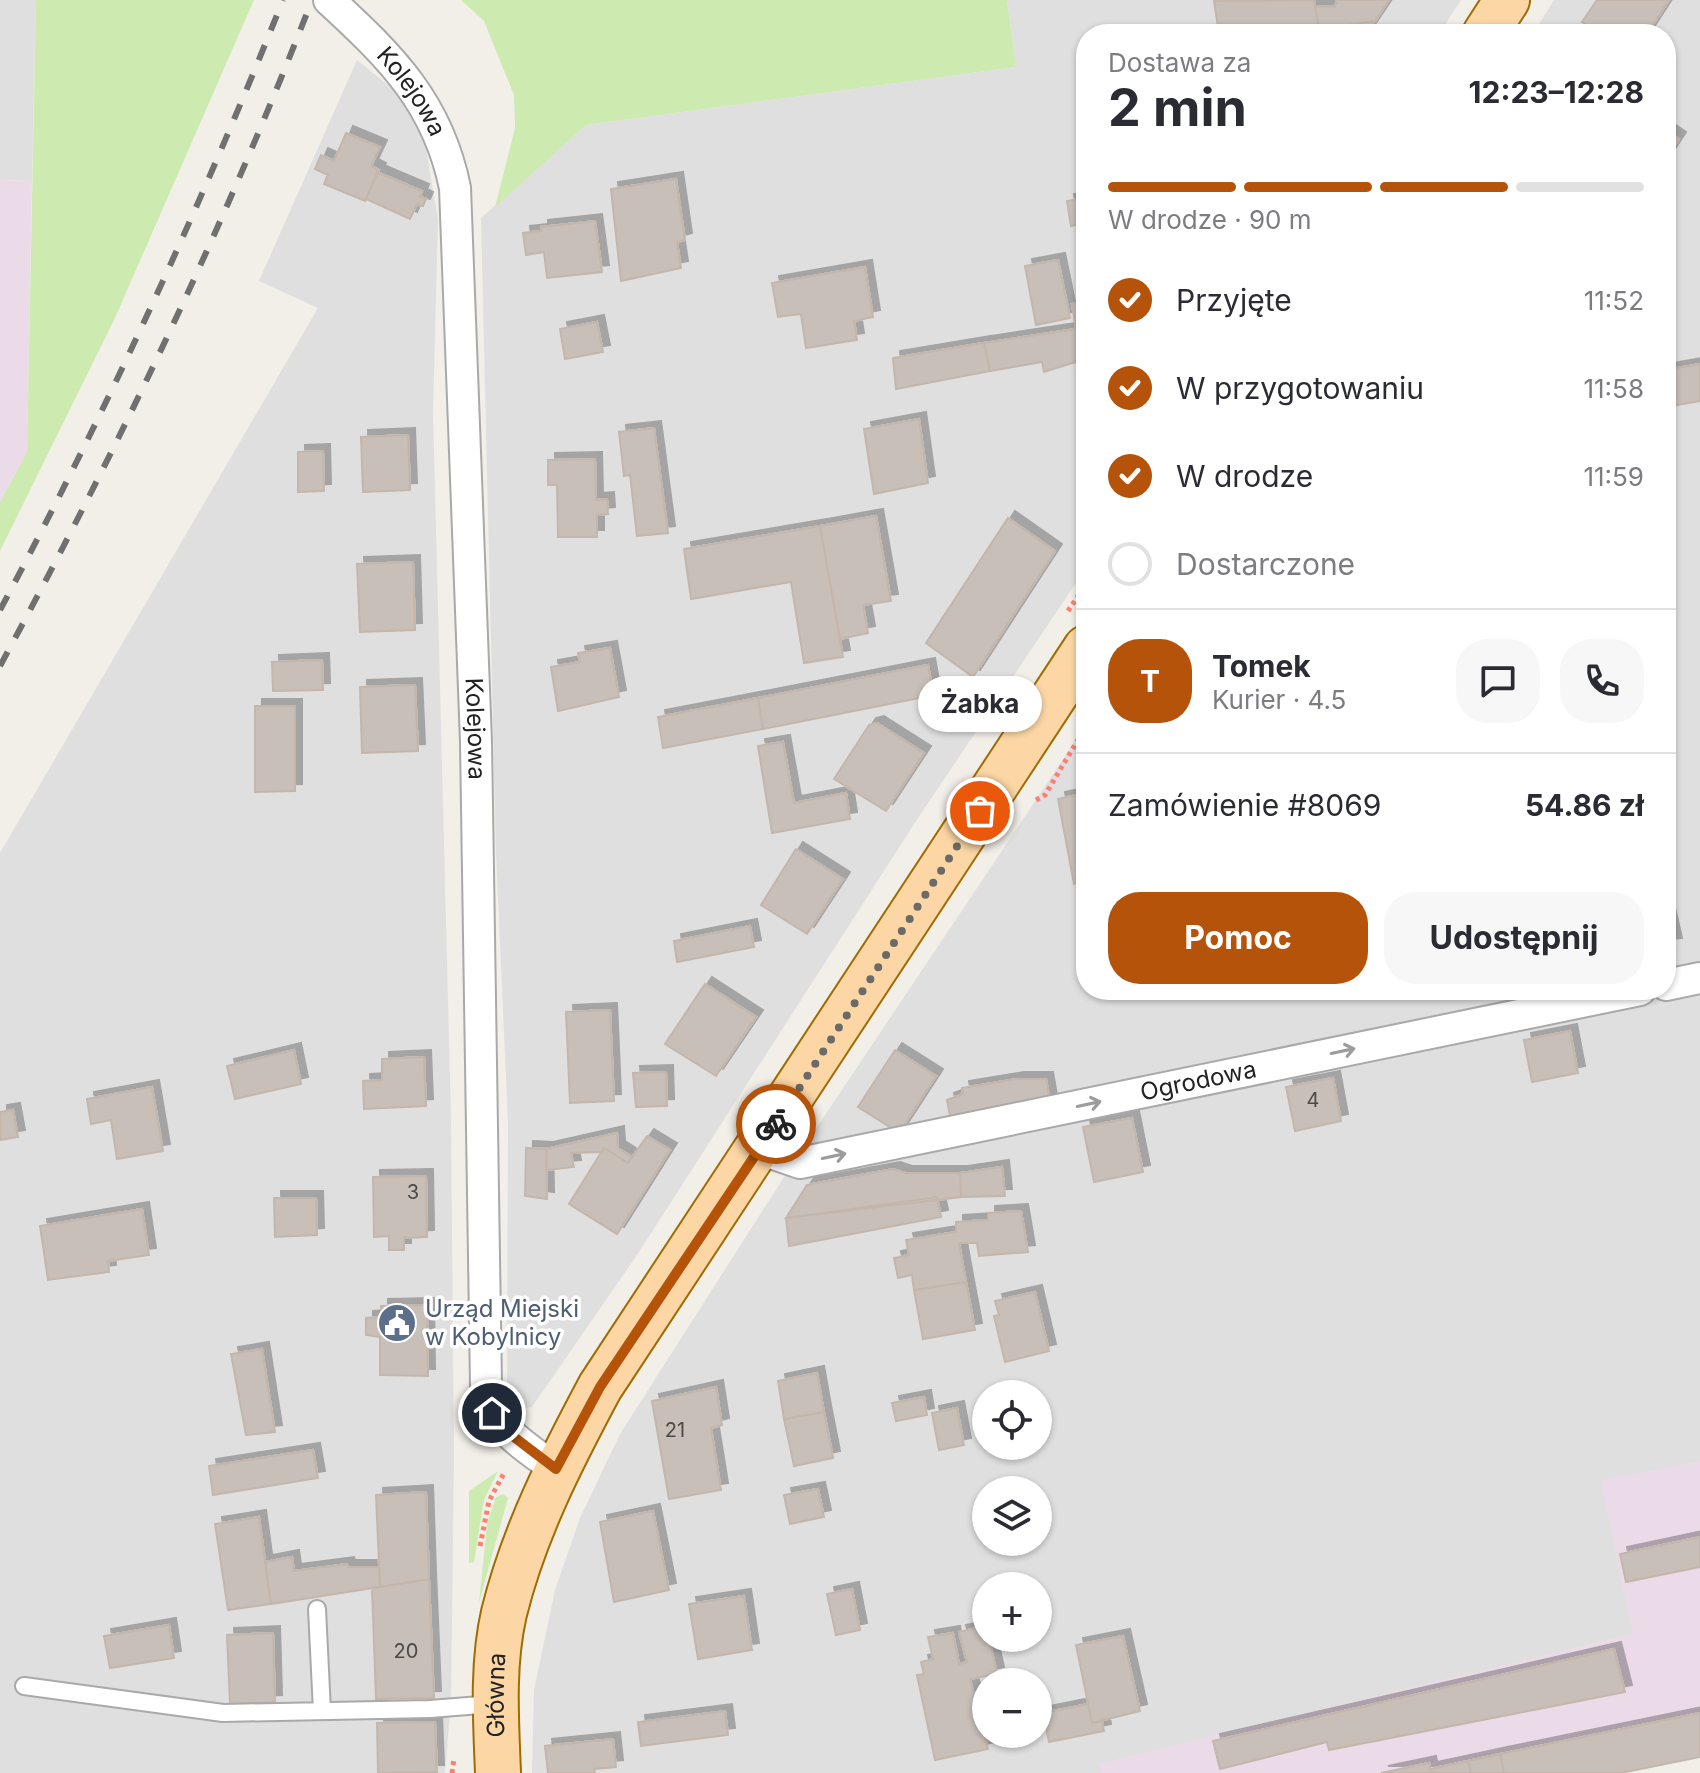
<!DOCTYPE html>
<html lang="pl">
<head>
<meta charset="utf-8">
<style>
	:root { --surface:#fff; --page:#f7f7f7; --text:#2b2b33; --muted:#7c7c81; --line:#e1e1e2; --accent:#b45309 }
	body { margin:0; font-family:Inter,sans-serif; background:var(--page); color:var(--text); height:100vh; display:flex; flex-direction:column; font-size:30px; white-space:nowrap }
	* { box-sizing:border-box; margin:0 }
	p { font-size:26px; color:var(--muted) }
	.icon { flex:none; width:44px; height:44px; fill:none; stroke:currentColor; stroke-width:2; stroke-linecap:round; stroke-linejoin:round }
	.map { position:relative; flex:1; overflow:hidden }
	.side { position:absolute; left:1076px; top:24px; width:600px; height:976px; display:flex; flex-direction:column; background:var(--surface); border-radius:32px; box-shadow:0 2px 6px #0004 }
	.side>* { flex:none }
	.buttons { position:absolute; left:972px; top:1380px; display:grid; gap:16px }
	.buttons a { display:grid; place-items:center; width:80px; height:80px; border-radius:50%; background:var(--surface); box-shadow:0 2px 6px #0004; font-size:40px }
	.pin { position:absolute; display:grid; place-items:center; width:68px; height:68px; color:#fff; margin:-34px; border:4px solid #fff; border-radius:50%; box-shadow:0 2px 8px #0007 }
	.courier { position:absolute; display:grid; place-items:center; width:80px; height:80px; margin:-40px; border:6px solid #b45309; border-radius:50%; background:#fff; color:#222; box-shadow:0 2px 10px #0007 }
	.bubble { position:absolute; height:56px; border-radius:28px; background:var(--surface); box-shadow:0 2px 6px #0004; font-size:26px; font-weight:700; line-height:56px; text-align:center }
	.head em { font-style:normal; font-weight:700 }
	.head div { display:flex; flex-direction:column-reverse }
	.head { display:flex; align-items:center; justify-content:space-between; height:136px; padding:0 32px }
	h1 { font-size:52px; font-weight:700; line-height:60px }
	.bar { display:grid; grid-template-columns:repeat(4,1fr); gap:12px 8px; align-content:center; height:96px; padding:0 32px }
	.bar i { height:10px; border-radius:6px; background:var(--line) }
	.bar .selected { background:var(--accent) }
	.bar p { grid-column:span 4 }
	.line { display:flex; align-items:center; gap:20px; padding:0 32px; border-top:2px solid var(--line) }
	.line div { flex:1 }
	.round { display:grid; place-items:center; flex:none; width:84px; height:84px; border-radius:32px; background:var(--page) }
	ol { padding:0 32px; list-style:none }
	li { display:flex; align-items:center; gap:24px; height:88px }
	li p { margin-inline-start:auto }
	li .icon { padding:8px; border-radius:50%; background:var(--accent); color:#fff; stroke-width:4 }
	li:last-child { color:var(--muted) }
	li i { width:44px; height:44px; border:4px solid var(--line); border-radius:50% }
	.action { display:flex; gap:16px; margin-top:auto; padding:16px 32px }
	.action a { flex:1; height:92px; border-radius:32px; background:var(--accent); color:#fff; font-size:32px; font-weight:700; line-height:92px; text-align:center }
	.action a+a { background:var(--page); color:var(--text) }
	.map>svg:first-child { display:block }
	.residential { fill:#e0dfdf; fill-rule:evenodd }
	.industrial { fill:#ebdbe8 }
	.grass { fill:#cdebb0 }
	.building { fill:#c7bfb8; stroke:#c4b6ab; stroke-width:2; filter:url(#shadow) }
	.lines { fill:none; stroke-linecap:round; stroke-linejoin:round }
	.service-casing { stroke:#a9a9a9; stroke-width:20 }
	.minor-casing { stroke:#a9a9a9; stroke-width:34 }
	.primary-casing { stroke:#a06b00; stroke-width:48 }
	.path { stroke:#fa8072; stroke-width:5; stroke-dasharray:4 4; stroke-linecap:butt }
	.service { stroke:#fff; stroke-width:16 }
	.minor { stroke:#fff; stroke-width:30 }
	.primary { stroke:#fcd6a4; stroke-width:44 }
	.rail { stroke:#707070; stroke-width:6; stroke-dasharray:16 16; stroke-linecap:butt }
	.oneway { stroke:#9c9c9c }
	.done { stroke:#6b6a68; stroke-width:8; stroke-dasharray:0 14.4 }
	.route { stroke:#b45309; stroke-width:10 }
	.labels { text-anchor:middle; stroke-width:7; stroke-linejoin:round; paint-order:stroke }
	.number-label { font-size:20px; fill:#4b4948 }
	.street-label { font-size:24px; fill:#222; stroke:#fff }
	.service-label { font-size:24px; fill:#4e5e75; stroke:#fff; text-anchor:start }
</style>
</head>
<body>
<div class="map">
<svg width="1700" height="1773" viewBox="0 0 1700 1773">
	<defs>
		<filter id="shadow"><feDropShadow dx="7" dy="-7" stdDeviation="0" flood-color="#0004"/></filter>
	</defs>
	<rect width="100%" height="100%" fill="#f2efe9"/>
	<path class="residential" d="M0 0H36L32 181 0 180Z
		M1007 0H1461L1439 34H1086V568L920 815 637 1255 532 1407 522 1408 512 1399 507 1387 508 1124 496 853 481 218 586 125 1016 67Z
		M1554 0H1700V1462L1602 1481 1634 1634 1100 1764 1102 1773H532L534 1690 555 1590 580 1518 620 1434 791 1166 1086 725V990H1666V34H1533ZM986 1394H1038V1446H986ZM986 1490H1038V1542H986ZM986 1586H1038V1638H986ZM986 1682H1038V1734H986Z
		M357 60 403 97 425 142 438 220 433 412 451 1118 454 1456 451 1700 445 1773H0V853L318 308 259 281Z"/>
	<path class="industrial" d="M0 180 32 181 27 452 0 502Z
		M1700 1462V1756L1616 1773H1102L1099 1764 1633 1634 1601 1480Z"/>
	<path class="grass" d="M36 0H254L115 318 0 551V502L27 452Z
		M461 0H1007L1016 67 586 125 495 207 515 128 514 95 484 21Z
		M498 1471 484 1500 474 1562 469 1563V1491Z
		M503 1494 508 1498 479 1603 487 1524 496 1497Z"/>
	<path class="building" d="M1314 0 1319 29 1287 34H1219L1214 1Z
		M1337 0H1389L1375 21 1319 29 1315 6 1335 7Z
		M1597 0H1669L1647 34H1602L1582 22Z
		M1375 21 1366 34H1287L1319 29Z
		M1666 130 1679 139 1666 159Z
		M346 133 380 147 371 166 379 170 365 201 324 184 328 175 315 169 321 155 334 161Z
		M377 172 422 191 420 196 426 199 423 206 417 204 410 219 366 199Z
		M676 179 685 240 677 242 681 268 621 281 611 189Z
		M1086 198V223L1071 226 1067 201Z
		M595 221 602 272 547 278 544 252 526 255 523 233 541 231V227Z
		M1058 260 1070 318 1036 325 1025 266Z
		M865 267 873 317 854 321 857 340 806 348 801 314 778 317 772 283Z
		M1086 302V328L1076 329 1072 304Z
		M597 322 603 352 565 359 560 329Z
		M1076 329 1082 360 1044 372 1042 362 990 371 984 343Z
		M984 343 990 371 896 389 893 358Z
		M1700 364V401L1666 407V370Z
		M919 419 928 483 874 494 864 429Z
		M654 428 668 533 637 536 630 475 624 476 619 432Z
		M408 435 410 490 363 492 361 437Z
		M323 451 324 491 298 492V452Z
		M595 459 596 500 607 499 608 514 597 515V537H558L557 485H548V460Z
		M876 516 891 601 863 605 868 633 840 639 820 526Z
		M1008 518 1055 551 973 677 926 643Z
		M820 526 843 657 804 663 791 582 691 599 684 549Z
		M413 562 415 630 360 632 357 564Z
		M610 648 619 697 558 711 551 667 580 662 578 653Z
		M322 660 323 690 273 691 272 662Z
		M928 665 932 687 943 685 945 693 763 729 758 698Z
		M415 685 418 751 362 753 360 687Z
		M758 698 763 729 663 748 658 717Z
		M255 706H295V791L255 792Z
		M877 723 924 753 886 811 834 779 869 725Z
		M783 742 794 803 846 793 850 819 772 833 758 746Z
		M1086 793V881L1074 884 1058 799Z
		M796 849 843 879 807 934 761 905Z
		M1666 906 1675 945 1666 946Z
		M750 926 754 947 677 962 674 941Z
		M1086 937V981L1078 939Z
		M705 984 756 1017 716 1076 665 1044Z
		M610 1010 614 1101 570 1103 566 1012Z
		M1570 1031 1578 1073 1532 1082 1524 1040Z
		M294 1050 301 1084 235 1099 227 1066Z
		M895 1050 936 1076 899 1133 858 1107Z
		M424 1057 426 1106 364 1109 363 1081 382 1080V1059Z
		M666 1072 667 1106 636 1107 633 1073Z
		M1333 1078 1341 1121 1295 1131 1286 1087Z
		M1017 1079H1046L1050 1102 951 1121 947 1100 963 1094 962 1088Z
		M152 1087 163 1151 117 1159 111 1120 91 1124 87 1099Z
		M13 1110 18 1137 0 1140V1112Z
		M1132 1118 1143 1172 1094 1182 1083 1127Z
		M617 1133 618 1148 632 1157 628 1163 604 1148 602 1152 571 1153 574 1167 547 1170 546 1149Z
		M647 1136 670 1150 617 1234 569 1204 604 1148 628 1163Z
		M526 1148 546 1149 547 1199 525 1196Z
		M1002 1167 1005 1196 961 1197 960 1173Z
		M893 1169 905 1173H960L961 1197 786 1218 807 1185Z
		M426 1176 427 1237 404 1238V1250H389V1236L374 1237 373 1177Z
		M937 1197 941 1217 789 1246 786 1218Z
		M274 1198H316L317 1235 275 1237Z
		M142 1209 149 1255 108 1261 109 1272 48 1280 40 1226Z
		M1021 1211 1028 1252 979 1256 977 1243H959L966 1282 914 1290 912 1275 898 1278 894 1258 909 1255 906 1240 956 1232V1222L988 1220V1213Z
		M966 1282 975 1330 923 1339 914 1290Z
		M1035 1292 1049 1351 1005 1362 994 1316 999 1315 995 1301Z
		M427 1305 428 1376 380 1375V1337L366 1335V1318L381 1317V1306Z
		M262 1349 275 1432 246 1435 231 1354Z
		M817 1373 824 1412 784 1419 778 1381Z
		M716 1387 722 1425 711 1428 721 1490 669 1499 652 1401Z
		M924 1397 927 1415 896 1421 892 1403Z
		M957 1408 964 1445 939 1450 932 1413Z
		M824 1412 833 1458 794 1466 784 1419Z
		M313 1450 318 1478 213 1495 209 1466Z
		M818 1489 824 1517 790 1524 784 1495Z
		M426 1492 429 1579 380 1587 376 1495Z
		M653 1511 669 1590 614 1602 600 1522Z
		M259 1517 271 1604 228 1610 215 1524Z
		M1700 1537V1567L1626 1582 1620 1554Z
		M292 1557 294 1571 347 1564 348 1567H379L380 1587 271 1604 265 1562Z
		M429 1579 434 1698 376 1699 372 1588Z
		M852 1589 860 1630 836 1635 827 1594Z
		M744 1596 752 1650 698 1659 689 1604Z
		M169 1625 174 1658 110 1668 104 1636Z
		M986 1626 997 1674 970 1679 988 1749 935 1760 917 1675 924 1674 921 1662 933 1659 928 1637 953 1633 959 1664 967 1662 959 1632Z
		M273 1633 275 1702 230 1704 227 1635Z
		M1123 1636 1140 1711 1092 1723 1076 1645Z
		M1614 1649 1625 1692 1329 1750 1327 1742 1220 1769 1213 1741Z
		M1088 1704 1092 1723 1102 1721 1104 1731 1049 1742 1043 1713Z
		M725 1711 728 1735 641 1746 638 1722Z
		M1700 1713V1757L1621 1773H1504L1500 1754Z
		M435 1722 437 1772 378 1773 377 1723Z
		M613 1739 616 1767 594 1769 595 1773H548L545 1746Z
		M1500 1754 1504 1773H1471L1468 1761Z
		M1468 1761 1471 1773H1431L1430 1769Z
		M1429 1763 1431 1773H1381Z"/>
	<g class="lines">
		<defs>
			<path id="service" d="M317 1609 322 1711
				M24 1686 223 1713 430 1709 493 1704"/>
			<g id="minor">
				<path id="s1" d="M329 0C391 57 438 103 455 188L476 742 486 1385C491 1428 523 1445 556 1469"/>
				<path d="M1666 985 1700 978"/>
				<path id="s2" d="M759 1149 800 1163 1640 990"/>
			</g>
			<g id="primary">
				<path d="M1485 34 1507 0"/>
				<path id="s3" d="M498 1773C496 1721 492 1665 504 1613 524 1532 561 1460 600 1387L1086 648"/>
			</g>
		</defs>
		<use href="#service" class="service-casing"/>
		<use href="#minor" class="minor-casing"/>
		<use href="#primary" class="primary-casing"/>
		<path class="path" d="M1068 611 1086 584
			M1036 800 1045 795 1082 733
			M480 1546 489 1501 504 1473
			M452 1773 454 1758"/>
		<use href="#service" class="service"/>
		<use href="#minor" class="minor"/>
		<use href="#primary" class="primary"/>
		<path class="rail" d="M0 610C106 412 200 208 283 0
			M0 666C117 450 224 228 312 0"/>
	</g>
	<defs><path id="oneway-shaft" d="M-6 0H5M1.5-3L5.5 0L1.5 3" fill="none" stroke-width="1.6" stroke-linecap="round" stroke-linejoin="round" transform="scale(2)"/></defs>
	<g class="oneway">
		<use href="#oneway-shaft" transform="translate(1343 1051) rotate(-12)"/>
		<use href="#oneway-shaft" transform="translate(1089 1104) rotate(-12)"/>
		<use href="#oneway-shaft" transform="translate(834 1156) rotate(-12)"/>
	</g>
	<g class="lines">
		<path class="done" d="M776 1124 980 811"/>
		<path class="route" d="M492 1413 502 1428 556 1469 600 1387 776 1124"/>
	</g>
	<defs>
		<symbol id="civic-disc" viewBox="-11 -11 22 22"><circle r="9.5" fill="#5c6f8a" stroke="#fff"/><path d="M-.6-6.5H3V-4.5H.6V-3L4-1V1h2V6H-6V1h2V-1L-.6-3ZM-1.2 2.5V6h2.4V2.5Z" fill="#fff"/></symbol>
	</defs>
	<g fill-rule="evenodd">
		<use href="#civic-disc" x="375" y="1301" width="44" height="44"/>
	</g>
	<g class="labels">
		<g class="number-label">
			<text x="1313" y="1107">4</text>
			<text x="413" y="1199">3</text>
			<text x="675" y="1437">21</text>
			<text x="406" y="1658">20</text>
		</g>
		<g class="street-label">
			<text dy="8" stroke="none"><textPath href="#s1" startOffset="124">Kolejowa</textPath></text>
			<text dy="8" stroke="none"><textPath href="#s1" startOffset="772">Kolejowa</textPath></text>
			<text dy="8" stroke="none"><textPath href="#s2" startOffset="450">Ogrodowa</textPath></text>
			<text dy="8" stroke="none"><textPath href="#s3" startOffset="78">Główna</textPath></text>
		</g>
		<g class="service-label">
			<text x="425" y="1317">Urząd Miejski<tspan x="425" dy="28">w Kobylnicy</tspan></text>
		</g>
	</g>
</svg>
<div class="buttons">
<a><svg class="icon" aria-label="locate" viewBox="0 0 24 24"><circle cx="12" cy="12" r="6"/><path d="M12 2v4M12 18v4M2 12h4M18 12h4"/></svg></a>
<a><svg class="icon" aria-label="layers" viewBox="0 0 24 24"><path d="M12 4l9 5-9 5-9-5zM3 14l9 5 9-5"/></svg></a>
<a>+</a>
<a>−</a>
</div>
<div class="pin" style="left:980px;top:811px;background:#ea580c"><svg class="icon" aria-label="bag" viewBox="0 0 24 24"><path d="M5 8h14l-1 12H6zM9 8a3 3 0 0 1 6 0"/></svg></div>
<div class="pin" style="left:492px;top:1413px;background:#1f2937"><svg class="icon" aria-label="home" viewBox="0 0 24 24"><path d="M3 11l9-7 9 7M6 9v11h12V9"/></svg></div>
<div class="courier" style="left:776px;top:1124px"><svg class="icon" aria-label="bike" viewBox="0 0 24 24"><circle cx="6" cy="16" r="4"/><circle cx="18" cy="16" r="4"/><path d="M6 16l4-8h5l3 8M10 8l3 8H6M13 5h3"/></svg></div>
<div class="bubble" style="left:918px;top:676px;width:124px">Żabka</div>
<section class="side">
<div class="head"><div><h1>2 min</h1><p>Dostawa za</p></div><em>12:23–12:28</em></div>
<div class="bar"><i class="selected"></i><i class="selected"></i><i class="selected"></i><i></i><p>W drodze · 90 m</p></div>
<ol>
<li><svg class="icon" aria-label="check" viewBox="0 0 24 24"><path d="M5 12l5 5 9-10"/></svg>Przyjęte<p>11:52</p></li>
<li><svg class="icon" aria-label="check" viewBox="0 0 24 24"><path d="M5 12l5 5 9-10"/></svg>W przygotowaniu<p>11:58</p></li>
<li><svg class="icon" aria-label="check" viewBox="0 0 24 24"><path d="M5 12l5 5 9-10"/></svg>W drodze<p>11:59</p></li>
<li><i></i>Dostarczone</li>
</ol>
<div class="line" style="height:144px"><b class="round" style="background:var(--accent);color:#fff">T</b><div><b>Tomek</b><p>Kurier · 4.5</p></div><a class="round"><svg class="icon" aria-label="chat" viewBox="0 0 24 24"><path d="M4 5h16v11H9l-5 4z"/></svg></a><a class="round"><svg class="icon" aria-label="phone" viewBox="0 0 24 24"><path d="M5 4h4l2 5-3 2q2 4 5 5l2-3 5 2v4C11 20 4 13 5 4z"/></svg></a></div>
<div class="line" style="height:104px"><div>Zamówienie #8069</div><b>54.86 zł</b></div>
<div class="action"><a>Pomoc</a><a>Udostępnij</a></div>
</section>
</div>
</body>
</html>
